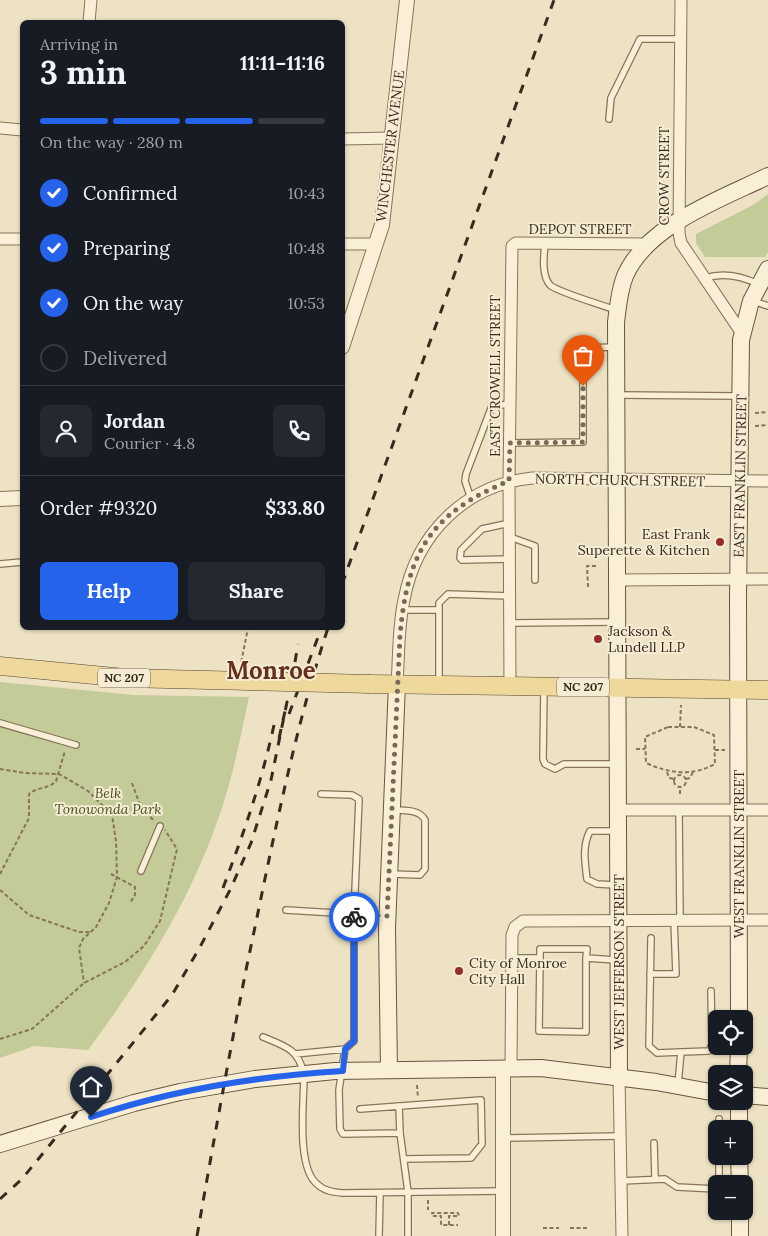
<!DOCTYPE html>
<html lang="en">
<head>
<meta charset="utf-8">
<style>
	:root { --surface:#171b24; --page:#242831; --text:#f1f3f6; --muted:#9ea1a6; --line:#363941; --accent:#2563eb }
	body { margin:0; font-family:Lora,serif; background:var(--page); color:var(--text); height:100vh; display:flex; flex-direction:column; font-size:19px; white-space:nowrap }
	* { box-sizing:border-box; margin:0 }
	p { font-size:16px; color:var(--muted) }
	.icon { flex:none; width:28px; height:28px; fill:none; stroke:currentColor; stroke-width:2; stroke-linecap:round; stroke-linejoin:round }
	.map { position:relative; flex:1; overflow:hidden }
	.panel { position:absolute; left:20px; top:20px; width:325px; height:610px; display:flex; flex-direction:column; background:var(--surface); border-radius:8px; box-shadow:0 1px 4px #0004 }
	.panel>* { flex:none }
	.fabs { position:absolute; left:708px; top:1010px; display:grid; gap:10px }
	.fabs a { display:grid; place-items:center; width:45px; height:45px; border-radius:8px; background:var(--surface); box-shadow:0 1px 4px #0004; font-size:25px }
	.pin { position:absolute; display:grid; place-items:center; width:42px; height:42px; color:#fff; margin:-51px -21px; border-radius:50% 50% 50% 0; rotate:-45deg; box-shadow:0 0 5px #0007 }
	.pin .icon { rotate:45deg }
	.courier { position:absolute; display:grid; place-items:center; width:50px; height:50px; margin:-25px; border:4px solid #2563eb; border-radius:50%; background:#fff; color:#222; box-shadow:0 1px 6px #0007 }
	.headline em { font-style:normal; font-weight:700 }
	.headline div { display:flex; flex-direction:column-reverse }
	.headline { display:flex; align-items:center; justify-content:space-between; height:85px; padding:0 20px }
	h1 { font-size:32px; font-weight:700; line-height:38px }
	.bar { display:grid; grid-template-columns:repeat(4,1fr); gap:8px 5px; align-content:center; height:60px; padding:0 20px }
	.bar i { height:6px; border-radius:4px; background:var(--line) }
	.bar .active { background:var(--accent) }
	.bar p { grid-column:span 4 }
	.line { display:flex; align-items:center; gap:12px; padding:0 20px; border-top:1px solid var(--line) }
	.line div { flex:1 }
	.round { display:grid; place-items:center; flex:none; width:52px; height:52px; border-radius:8px; background:var(--page) }
	ol { padding:0 20px; list-style:none }
	li { display:flex; align-items:center; gap:15px; height:55px }
	li p { margin-inline-start:auto }
	li .icon { padding:5px; border-radius:50%; background:var(--accent); color:#fff; stroke-width:4 }
	li:last-child { color:var(--muted) }
	li i { width:28px; height:28px; border:2px solid var(--line); border-radius:50% }
	.action { display:flex; gap:10px; margin-top:auto; padding:10px 20px }
	.action a { flex:1; height:58px; border-radius:8px; background:var(--accent); color:#fff; font-size:20px; font-weight:700; line-height:58px; text-align:center }
	.action a+a { background:var(--page); color:var(--text) }
	.map>svg:first-child { display:block }
	.green { fill:#c3cb98 }
	.lines { fill:none; stroke-linecap:round; stroke-linejoin:round }
	.service-casing { stroke:#87745a; stroke-width:8 }
	.minor-casing { stroke:#87745a; stroke-width:13 }
	.tertiary-casing { stroke:#87745a; stroke-width:16 }
	.secondary-casing { stroke:#69553e; stroke-width:18 }
	.primary-casing { stroke:#55422f; stroke-width:19 }
	.path { stroke:#87745a; stroke-width:2; stroke-dasharray:4 2.5; stroke-linecap:butt }
	.service { stroke:#f8efd6; stroke-width:5.5 }
	.minor { stroke:#f8efd6; stroke-width:11 }
	.tertiary { stroke:#f8efd6; stroke-width:14 }
	.secondary { stroke:#f8efd6; stroke-width:16 }
	.primary { stroke:#efd89c; stroke-width:18 }
	.rail { stroke:#372b1e; stroke-width:3; stroke-dasharray:9 9; stroke-linecap:butt }
	.primary-bridge-casing { stroke:#55422f; stroke-width:19; stroke-linecap:butt }
	.primary-bridge { stroke:#efd89c; stroke-width:18 }
	.done { stroke:#776b58; stroke-width:5; stroke-dasharray:0 9 }
	.route { stroke:#2563eb; stroke-width:6 }
	.poi-dot { fill:#952f2c; stroke:#f5ecd3; stroke-width:2 }
	.labels { text-anchor:middle; stroke-width:4; stroke-linejoin:round; paint-order:stroke }
	.shield { fill:#f5ecd3; stroke:#706554; stroke-width:1 }
	.shield-label { font-size:12px; font-weight:bold; fill:#372b1e }
	.street-label { font-size:14px; fill:#372b1e; stroke:#f5ecd3 }
	.poi-label { font-size:14px; fill:#372b1e; stroke:#f5ecd3; text-anchor:start }
	.park-label { font-size:14px; font-style:italic; fill:#465325; stroke:#f5ecd3 }
	.town-label { font-size:24px; font-weight:bold; fill:#632f1f; stroke:#f5ecd3 }
</style>
</head>
<body>
<div class="map">
<svg width="768" height="1236" viewBox="0 0 768 1236">
	<rect width="100%" height="100%" fill="#ede2c3"/>
	<path class="green" d="M768 194V252L765 257H705L696 243V234L755 204Z
		M0 682 134 695 249 697C240 739 232 782 217 822 188 905 140 980 88 1050L34 1046 0 1058Z"/>
	<g class="lines">
		<defs>
			<path id="service" d="M609 119 611 98 640 39H680
				M545 243C544 255 541 275 550 285 557 292 603 305 615 310
				M705 278C724 272 741 276 758 284
				M753 301 768 306
				M618 395 738 396
				M510 443 583 442V348L616 347
				M471 499 465 481 466 474 492 406 510 404
				M510 523 482 529 461 550 460 558 462 560 510 559
				M510 537 535 546V580
				M0 564 22 562
				M402 610H439
				M511 623 616 622
				M439 683V603L448 594 511 596
				M544 688 543 759 545 764 555 769 564 764H617
				M0 723 76 745
				M679 810 680 920
				M616 831H590C582 846 585 863 587 879L597 884 616 885
				M141 871 160 826
				M391 874 420 875 425 869V820C419 809 405 811 394 810
				M286 910 385 916
				M651 938 649 1046 657 1053 681 1052
				M512 958H540L539 1031 586 1032V958L616 960
				M540 958V949H587L586 958
				M650 974H676L674 920
				M263 1037C285 1046 299 1049 304 1075 304 1101 296 1167 317 1184 324 1191 333 1192 342 1193L502 1191
				M345 1049 339 1090 340 1129 343 1134 400 1133
				M295 1054 345 1049 354 1041V914L359 799 352 795 321 794
				M678 1084 681 1052 709 1051 712 1044 711 991
				M399 1106 400 1133 408 1192V1236
				M360 1109 481 1100 482 1144 471 1158 404 1159
				M719 1129V1119
				M503 1138 620 1136
				M654 1143 655 1179
				M621 1181 665 1179 677 1187 716 1189
				M719 1184V1156
				M379 1236 380 1193"/>
			<path id="minor" d="M681 0 679 233 681 243 741 332
				M89 22 91 0
				M0 128 22 130
				M342 139 392 138
				M0 239H22
				M342 244H374
				M618 580 768 579
				M397 684C399 656 398 627 404 600 416 534 465 485 532 478L768 481
				M510 686 509 481 512 246 516 243 648 244
				M618 810H768
				M511 1068 512 935 515 927 523 921 768 920
				M619 1077 622 1236"/>
			<path id="tertiary" d="M342 347 382 225 407 0
				M0 499 22 498
				M503 1236V1068"/>
			<path id="secondary" d="M739 1019 738 599 741 340 751 301 768 269
				M389 1070 387 928 397 684
				M738 1074 739 1046
				M619 1077 616 322C618 307 619 291 625 276 647 225 721 199 768 176
				M744 1095 768 1097
				M739 1101V1129
				M0 1144 134 1103 180 1092 255 1079 335 1071 541 1068 656 1082 716 1093
				M739 1156 740 1184
				M740 1211V1236"/>
			<path id="primary" d="M0 666 125 678 249 681
				M370 684 768 690"/>
		</defs>
		<use href="#service" class="service-casing"/>
		<use href="#minor" class="minor-casing"/>
		<use href="#tertiary" class="tertiary-casing"/>
		<use href="#secondary" class="secondary-casing"/>
		<use href="#primary" class="primary-casing"/>
		<path class="path" d="M755 413 768 412
			M755 426 768 425
			M588 587 587 566H596
			M243 668 241 663 248 628
			M668 727H694L714 735 715 764C691 777 669 773 646 763L645 737Z
			M680 727 681 705
			M636 749H645
			M715 750H725
			M0 769 25 773 59 774 88 791 112 815 116 841 117 877 109 903 96 927 83 939 79 948 84 983
			M667 772 669 778 675 779
			M674 781a6 6 0 1 1 12 0a6 6 0 1 1-12 0Z
			M686 779 690 778 693 772
			M132 783 140 805 154 821
			M680 794V787
			M0 874 29 818V794C37 787 49 789 56 781L65 751
			M111 874 135 887V895L130 903
			M0 890 29 915 79 932H92
			M0 1039 32 1029 84 983 125 962 144 946 160 921 177 849 165 830
			M417 1085 418 1098
			M428 1200V1210
			M449 1225V1216H459L458 1213H432V1216H441V1225H458
			M543 1228H559
			M570 1228H587"/>
		<use href="#service" class="service"/>
		<use href="#minor" class="minor"/>
		<use href="#tertiary" class="tertiary"/>
		<use href="#secondary" class="secondary"/>
		<use href="#primary" class="primary"/>
		<path class="rail" d="M342 584 554 0
			M295 662 298 644
			M289 714 320 632
			M223 888C244 832 261 784 274 725
			M0 1199 22 1179 172 995 200 947 230 890 251 843 271 780 287 702 278 743
			M197 1236C213 1145 229 1055 247 965 271 852 292 737 328 628"/>
		<defs>
			<path id="primary-bridge" d="M249 681 370 684"/>
		</defs>
		<use href="#primary-bridge" class="primary-bridge-casing"/>
		<use href="#primary-bridge" class="primary-bridge"/>
	</g>
	<g class="lines">
		<path class="done" d="M354 917V914L387 916 400 636C407 553 430 513 509 481L510 443 583 442V386"/>
		<path class="route" d="M91 1117C172 1090 257 1076 343 1071L345 1049 354 1041V917"/>
	</g>
	<g class="poi-dot">
		<circle cx="720" cy="542" r="5"/>
		<circle cx="598" cy="639" r="5"/>
		<circle cx="459" cy="971" r="5"/>
	</g>
	<g class="labels">
		<g class="shield">
			<rect x="98" y="668.5" width="52" height="19" rx="4"/>
			<rect x="557" y="677.5" width="52" height="19" rx="4"/>
		</g>
		<g class="shield-label">
			<text x="124" y="682">NC 207</text>
			<text x="583" y="691">NC 207</text>
		</g>
		<g class="street-label">
			<text transform="translate(390 146) rotate(-83)" y="5">WINCHESTER AVENUE</text>
			<text transform="translate(664 176) rotate(-90)" y="5">CROW STREET</text>
			<text x="580" y="234">DEPOT STREET</text>
			<text transform="translate(495 376) rotate(-90)" y="5">EAST CROWELL STREET</text>
			<text transform="translate(740 476) rotate(-89)" y="5">EAST FRANKLIN STREET</text>
			<text transform="translate(620 480) rotate(1)" y="5">NORTH CHURCH STREET</text>
			<text transform="translate(739 854) rotate(-90)" y="5">WEST FRANKLIN STREET</text>
			<text transform="translate(619 962) rotate(-90)" y="5">WEST JEFFERSON STREET</text>
		</g>
		<g class="poi-label">
			<text x="710" y="539" text-anchor="end">East Frank<tspan x="710" dy="16">Superette &amp; Kitchen</tspan></text>
			<text x="608" y="636">Jackson &amp;<tspan x="608" dy="16">Lundell LLP</tspan></text>
			<text x="469" y="968">City of Monroe<tspan x="469" dy="16">City Hall</tspan></text>
		</g>
		<g class="park-label">
			<text x="108" y="798">Belk<tspan x="108" dy="16">Tonowonda Park</tspan></text>
		</g>
		<g class="town-label">
			<text x="271" y="679">Monroe</text>
		</g>
	</g>
</svg>
<div class="fabs">
<a><svg class="icon" aria-label="locate" viewBox="0 0 24 24"><circle cx="12" cy="12" r="6"/><path d="M12 2v4M12 18v4M2 12h4M18 12h4"/></svg></a>
<a><svg class="icon" aria-label="layers" viewBox="0 0 24 24"><path d="M12 4l9 5-9 5-9-5zM3 14l9 5 9-5"/></svg></a>
<a>+</a>
<a>−</a>
</div>
<div class="pin" style="left:583px;top:386px;background:#ea580c"><svg class="icon" aria-label="bag" viewBox="0 0 24 24"><path d="M5 8h14l-1 12H6zM9 8a3 3 0 0 1 6 0"/></svg></div>
<div class="pin" style="left:91px;top:1117px;background:#1f2937"><svg class="icon" aria-label="home" viewBox="0 0 24 24"><path d="M3 11l9-7 9 7M6 9v11h12V9"/></svg></div>
<div class="courier" style="left:354px;top:917px"><svg class="icon" aria-label="bike" viewBox="0 0 24 24"><circle cx="6" cy="16" r="4"/><circle cx="18" cy="16" r="4"/><path d="M6 16l4-8h5l3 8M10 8l3 8H6M13 5h3"/></svg></div>
<section class="panel">
<div class="headline"><div><h1>3 min</h1><p>Arriving in</p></div><em>11:11–11:16</em></div>
<div class="bar"><i class="active"></i><i class="active"></i><i class="active"></i><i></i><p>On the way · 280 m</p></div>
<ol>
<li><svg class="icon" aria-label="check" viewBox="0 0 24 24"><path d="M5 12l5 5 9-10"/></svg>Confirmed<p>10:43</p></li>
<li><svg class="icon" aria-label="check" viewBox="0 0 24 24"><path d="M5 12l5 5 9-10"/></svg>Preparing<p>10:48</p></li>
<li><svg class="icon" aria-label="check" viewBox="0 0 24 24"><path d="M5 12l5 5 9-10"/></svg>On the way<p>10:53</p></li>
<li><i></i>Delivered</li>
</ol>
<div class="line" style="height:90px"><a class="round"><svg class="icon" aria-label="person" viewBox="0 0 24 24"><circle cx="12" cy="8" r="4"/><path d="M4 21q1-7 8-7t8 7"/></svg></a><div><b>Jordan</b><p>Courier · 4.8</p></div><a class="round"><svg class="icon" aria-label="phone" viewBox="0 0 24 24"><path d="M5 4h4l2 5-3 2q2 4 5 5l2-3 5 2v4C11 20 4 13 5 4z"/></svg></a></div>
<div class="line" style="height:65px"><div>Order #9320</div><b>$33.80</b></div>
<div class="action"><a>Help</a><a>Share</a></div>
</section>
</div>
</body>
</html>
